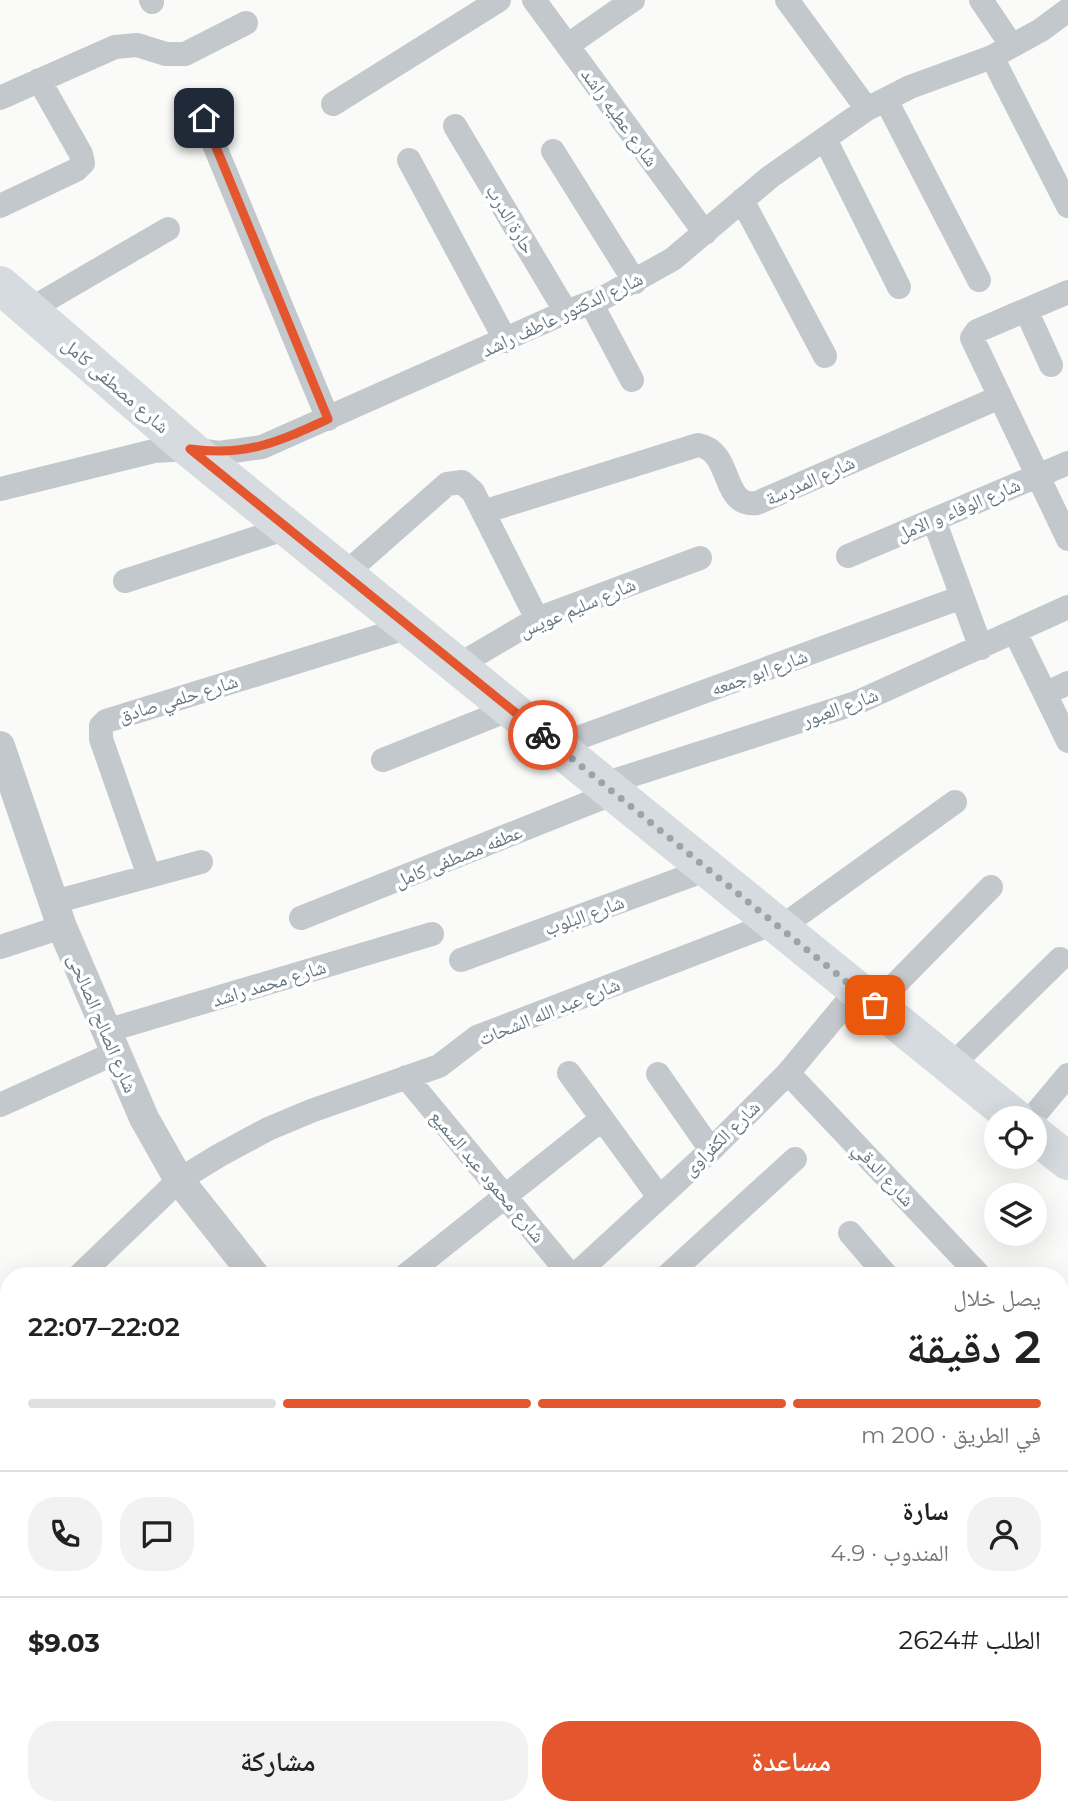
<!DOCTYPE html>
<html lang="ar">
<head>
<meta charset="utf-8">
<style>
	:root { --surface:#fff; --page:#f2f2f2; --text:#222; --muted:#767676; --line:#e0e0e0; --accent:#e4572e }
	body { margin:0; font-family:Montserrat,"Noto Naskh Arabic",sans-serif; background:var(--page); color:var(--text); direction:rtl; height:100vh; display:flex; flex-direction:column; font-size:26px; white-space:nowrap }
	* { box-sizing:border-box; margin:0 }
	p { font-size:23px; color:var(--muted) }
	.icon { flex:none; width:38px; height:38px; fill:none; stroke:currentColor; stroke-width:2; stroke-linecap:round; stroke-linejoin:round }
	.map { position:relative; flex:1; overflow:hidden; direction:ltr }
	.sheet { position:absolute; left:0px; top:1267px; width:1069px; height:548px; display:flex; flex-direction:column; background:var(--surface); border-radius:28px 28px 0 0; box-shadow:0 7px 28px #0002; direction:rtl }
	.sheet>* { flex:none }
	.fabs { position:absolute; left:984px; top:1106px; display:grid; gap:14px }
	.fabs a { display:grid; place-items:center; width:63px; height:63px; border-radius:50%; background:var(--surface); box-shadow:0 7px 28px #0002; font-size:35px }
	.pin { position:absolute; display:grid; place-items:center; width:60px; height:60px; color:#fff; margin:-30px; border-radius:14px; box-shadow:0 4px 10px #0006 }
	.courier { position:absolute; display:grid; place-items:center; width:70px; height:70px; margin:-35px; border:5px solid #e4572e; border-radius:50%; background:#fff; color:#222; box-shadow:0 2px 9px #0007 }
	.overview em { font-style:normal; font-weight:600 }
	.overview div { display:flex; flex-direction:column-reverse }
	.overview { display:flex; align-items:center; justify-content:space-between; height:119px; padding:0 28px }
	h1 { font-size:46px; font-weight:600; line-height:52px }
	.bar { display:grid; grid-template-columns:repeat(4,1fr); gap:10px 7px; align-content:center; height:84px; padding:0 28px }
	.bar i { height:9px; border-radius:5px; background:var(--line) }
	.bar .selected { background:var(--accent) }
	.bar p { grid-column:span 4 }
	.line { display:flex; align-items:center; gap:18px; padding:0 28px; border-top:2px solid var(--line) }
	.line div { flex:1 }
	.round { display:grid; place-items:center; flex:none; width:74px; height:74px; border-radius:28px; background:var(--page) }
	.button { display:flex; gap:14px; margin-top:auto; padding:14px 28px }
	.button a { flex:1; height:80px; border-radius:28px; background:var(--accent); color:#fff; font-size:28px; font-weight:600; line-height:80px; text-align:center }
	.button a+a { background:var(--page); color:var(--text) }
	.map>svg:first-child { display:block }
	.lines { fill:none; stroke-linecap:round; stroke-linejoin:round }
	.minor { stroke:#c3c8cc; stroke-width:24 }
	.tertiary { stroke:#c3c8cc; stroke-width:30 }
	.primary { stroke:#d6dbdf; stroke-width:38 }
	.done { stroke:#99a4ac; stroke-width:7; stroke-dasharray:0 12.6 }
	.route { stroke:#e4572e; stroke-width:9 }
	.labels { text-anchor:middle; stroke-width:7; stroke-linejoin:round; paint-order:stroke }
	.street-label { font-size:19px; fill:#657683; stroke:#fff }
</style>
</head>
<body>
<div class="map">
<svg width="1068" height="1814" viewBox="0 0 1068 1814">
	<rect width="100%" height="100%" fill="#fafaf8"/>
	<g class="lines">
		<path class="minor" d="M151 0 152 2
			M534 0 705 233
			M787 0 867 109
			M981 0 1012 46
			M568 45 633 0
			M992 57 1068 206
			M0 98 115 47 137 45 166 54H185L246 23
			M886 100 979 280
			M333 104 499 0
			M203 118 328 419
			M455 126 566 312
			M825 139 899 287
			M553 151 635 282
			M409 160 506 341
			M742 200 825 356
			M0 206 76 170 83 163 81 154 39 80
			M1068 292 977 331 972 338 1068 539
			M591 303 632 380
			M29 310 168 229
			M1026 310 1051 365
			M0 489 154 451 190 449 219 453 262 447 566 312 603 298 673 259 770 177 867 109 910 87 992 57 1041 30 1068 10
			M483 512 698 445C734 451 720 508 757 503L1000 397
			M934 520 981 648
			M848 556 1068 463
			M345 574 447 484 462 482 473 492 537 619
			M125 581 287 528
			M1015 632 1068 741
			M457 666 537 619 700 558
			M1045 694 1068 683
			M556 746 962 597
			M383 760 511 709
			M604 784 856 703 1068 607
			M149 876 101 739V726L106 721 409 627
			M54 902 201 862
			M301 918 614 793
			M780 928 955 802
			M0 947 62 927
			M461 960 708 869
			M875 1005 991 887
			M106 1031 432 934
			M951 1066 1060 959
			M569 1073 659 1197
			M788 1073 980 1276
			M658 1074 711 1150
			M406 1077 571 1276
			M0 1105 115 1053
			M1032 1118 1068 1075
			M850 1233 887 1276
			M79 1276 179 1180 218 1156 268 1129 311 1111 439 1066 477 1037 774 923
			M405 1276 602 1119
			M574 1276 711 1150 788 1073 857 990
			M667 1276 795 1159
			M0 1352 9 1343
			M1060 1368 1068 1361
			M1060 1555 1068 1562
			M0 1599 9 1613
			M0 1685 9 1678
			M1060 1706 1068 1711
			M0 1779 9 1771
			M131 1806 136 1814
			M216 1806 223 1814
			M821 1806 834 1814
			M1007 1806 1019 1814
			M164 1814 175 1806
			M306 1814 315 1806
			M450 1814 458 1806
			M589 1814 596 1806"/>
		<path class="tertiary" d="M0 746 62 927 144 1118 179 1180 255 1276
			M706 1806 713 1814"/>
		<path class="primary" d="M0 285 190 449 1015 1118
			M1034 1134 1068 1161"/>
	</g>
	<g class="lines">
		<path class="done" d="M543 735 875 1005"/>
		<path class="route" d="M204 118 328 419C278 442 246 457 190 449L543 735"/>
	</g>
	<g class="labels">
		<g class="street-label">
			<text transform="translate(620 117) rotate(54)" y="7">شارع عطيه راشد</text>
			<text transform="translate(511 219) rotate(59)" y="7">حارة الدرب</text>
			<text transform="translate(562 314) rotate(-25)" y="7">شارع الدكتور عاطف راشد</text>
			<text transform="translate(116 385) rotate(41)" y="7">شارع مصطفى كامل</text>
			<text transform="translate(810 480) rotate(-24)" y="7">شارع المدرسة</text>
			<text transform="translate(958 509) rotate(-23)" y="7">شارع الوفاء و الامل</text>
			<text transform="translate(577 607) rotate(-23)" y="7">شارع سليم عويس</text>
			<text transform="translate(759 672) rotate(-20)" y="7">شارع ابو جمعه</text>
			<text transform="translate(178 698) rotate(-17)" y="7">شارع حلمي صادق</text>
			<text transform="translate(840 707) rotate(-20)" y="7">شارع العبور</text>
			<text transform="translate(458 856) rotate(-22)" y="7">عطفه مصطفى كامل</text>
			<text transform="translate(584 915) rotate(-20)" y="7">شارع البلوب</text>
			<text transform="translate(269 983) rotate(-17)" y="7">شارع محمد راشد</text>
			<text transform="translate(549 1011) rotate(-22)" y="7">شارع عبد الله الشحات</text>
			<text transform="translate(103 1023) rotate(67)" y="7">شارع الصالح الصالحى</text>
			<text transform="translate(721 1138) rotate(-44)" y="7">شارع الكفراوى</text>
			<text transform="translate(884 1174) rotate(47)" y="7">شارع الدقي</text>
			<text transform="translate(488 1176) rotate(50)" y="7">شارع محمود عبد السميع</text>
		</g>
	</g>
</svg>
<div class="fabs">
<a><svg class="icon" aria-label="locate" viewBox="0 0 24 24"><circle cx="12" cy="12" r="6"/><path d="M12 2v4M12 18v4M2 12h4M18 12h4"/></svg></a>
<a><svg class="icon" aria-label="layers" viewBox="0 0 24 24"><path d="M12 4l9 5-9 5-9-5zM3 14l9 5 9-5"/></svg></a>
</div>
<div class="pin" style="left:875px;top:1005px;background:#ea580c"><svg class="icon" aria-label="bag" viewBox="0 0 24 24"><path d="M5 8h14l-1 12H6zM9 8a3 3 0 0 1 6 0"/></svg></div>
<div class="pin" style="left:204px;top:118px;background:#1f2937"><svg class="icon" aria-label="home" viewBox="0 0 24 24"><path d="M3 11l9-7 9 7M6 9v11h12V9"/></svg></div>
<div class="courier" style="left:543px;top:735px"><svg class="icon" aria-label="bike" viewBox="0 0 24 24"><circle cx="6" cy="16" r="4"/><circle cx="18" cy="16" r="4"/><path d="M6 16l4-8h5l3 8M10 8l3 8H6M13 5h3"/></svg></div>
<section class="sheet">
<div class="overview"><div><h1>2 دقيقة</h1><p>يصل خلال</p></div><em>22:02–22:07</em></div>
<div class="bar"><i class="selected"></i><i class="selected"></i><i class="selected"></i><i></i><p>في الطريق · 200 m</p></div>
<div class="line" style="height:126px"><a class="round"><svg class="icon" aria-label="person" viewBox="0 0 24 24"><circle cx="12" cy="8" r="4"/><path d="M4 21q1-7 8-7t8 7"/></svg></a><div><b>سارة</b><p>المندوب · 4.9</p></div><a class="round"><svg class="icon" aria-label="chat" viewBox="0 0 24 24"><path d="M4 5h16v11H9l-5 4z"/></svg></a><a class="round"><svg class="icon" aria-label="phone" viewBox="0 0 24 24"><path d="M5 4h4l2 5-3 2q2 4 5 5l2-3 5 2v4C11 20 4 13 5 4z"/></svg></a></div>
<div class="line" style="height:91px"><div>الطلب #2624</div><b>$9.03</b></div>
<div class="button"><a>مساعدة</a><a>مشاركة</a></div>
</section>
</div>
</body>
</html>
